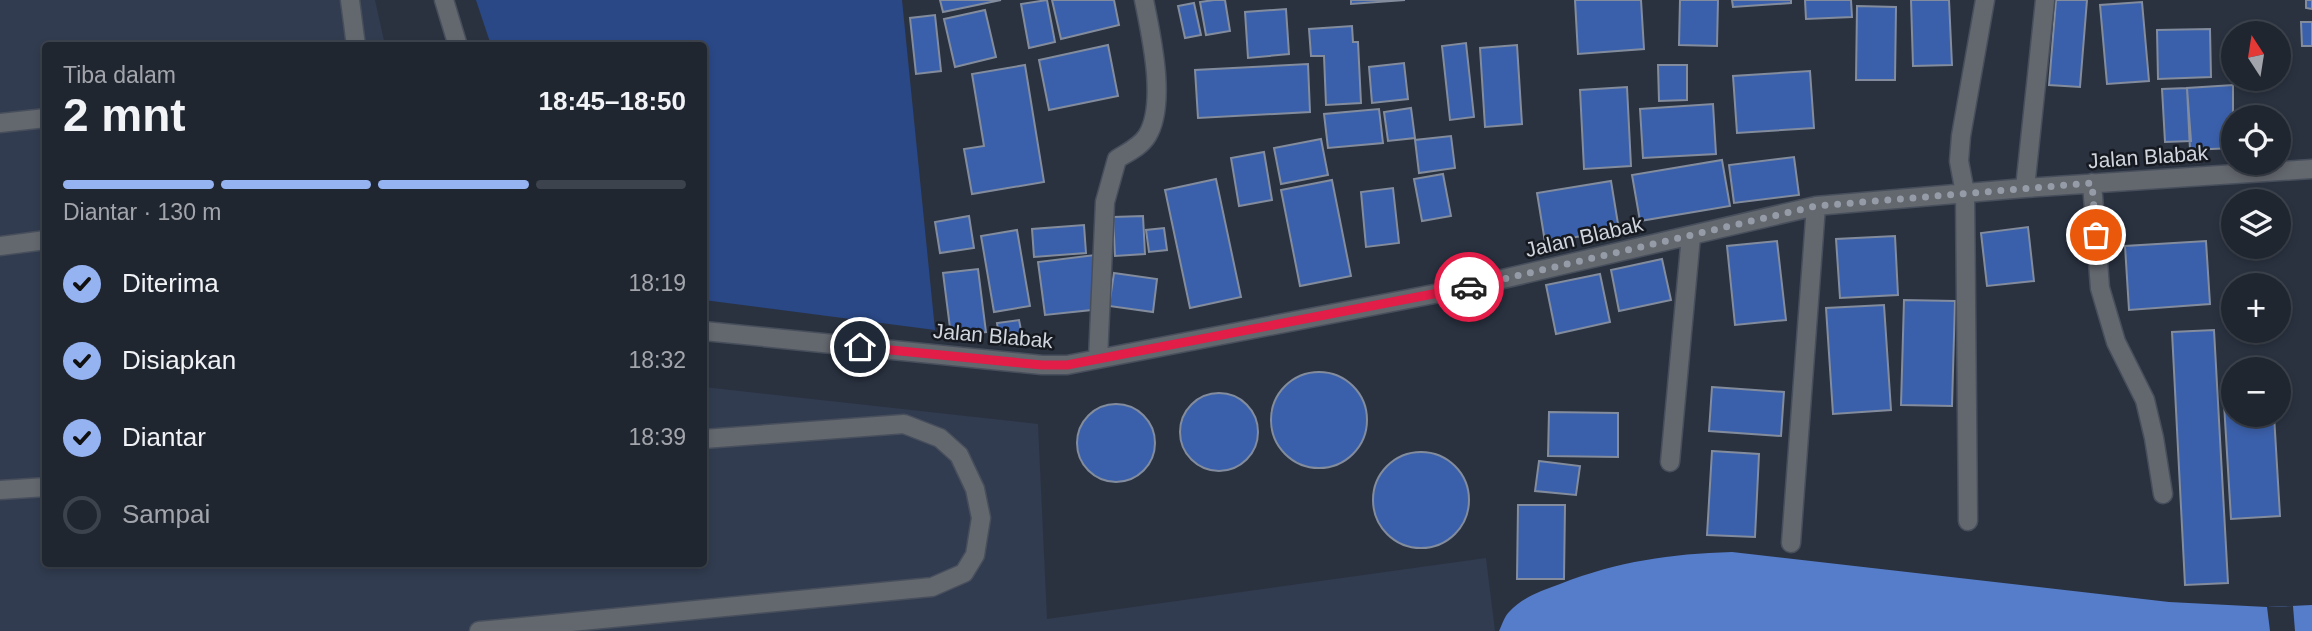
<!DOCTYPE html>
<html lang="id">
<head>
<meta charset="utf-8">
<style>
	:root { --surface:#202630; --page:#282e38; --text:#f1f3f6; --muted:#a2a5ab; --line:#3d434c; --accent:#95b2f1 }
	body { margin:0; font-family:Arial,sans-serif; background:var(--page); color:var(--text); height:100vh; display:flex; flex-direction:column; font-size:26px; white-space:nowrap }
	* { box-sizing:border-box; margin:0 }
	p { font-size:23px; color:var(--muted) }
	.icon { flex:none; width:38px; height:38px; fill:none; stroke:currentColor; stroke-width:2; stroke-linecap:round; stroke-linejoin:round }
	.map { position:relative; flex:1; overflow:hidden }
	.side { position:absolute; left:42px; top:42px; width:665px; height:525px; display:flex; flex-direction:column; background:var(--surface); border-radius:7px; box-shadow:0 4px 10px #0003,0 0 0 2px var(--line) }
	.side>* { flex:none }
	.needle { width:46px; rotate:348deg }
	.buttons { position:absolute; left:2221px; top:21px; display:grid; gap:14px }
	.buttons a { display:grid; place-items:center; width:70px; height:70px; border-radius:50%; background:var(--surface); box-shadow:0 4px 10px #0003,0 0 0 2px var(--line); font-size:35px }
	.pin { position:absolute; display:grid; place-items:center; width:60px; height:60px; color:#fff; margin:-30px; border:4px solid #fff; border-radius:50%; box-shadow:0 2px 7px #0007 }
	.courier { position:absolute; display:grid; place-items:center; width:70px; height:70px; margin:-35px; border:5px solid #e11d48; border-radius:50%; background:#fff; color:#222; box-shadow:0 2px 9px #0007 }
	.head em { font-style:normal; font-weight:600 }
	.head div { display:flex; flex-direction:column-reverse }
	.head { display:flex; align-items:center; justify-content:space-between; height:119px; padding:0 21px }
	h1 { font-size:46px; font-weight:600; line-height:52px }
	.bar { display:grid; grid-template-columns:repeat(4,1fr); gap:10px 7px; align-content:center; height:84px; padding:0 21px }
	.bar i { height:9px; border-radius:5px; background:var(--line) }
	.bar .on { background:var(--accent) }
	.bar p { grid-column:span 4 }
	ol { padding:0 21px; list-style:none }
	li { display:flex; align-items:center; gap:21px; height:77px }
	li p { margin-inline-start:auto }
	li .icon { padding:7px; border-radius:50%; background:var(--accent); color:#111; stroke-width:4 }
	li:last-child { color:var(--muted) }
	li i { width:38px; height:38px; border:4px solid var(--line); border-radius:50% }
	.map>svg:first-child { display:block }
	.built { fill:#313c50 }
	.green { fill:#2a4886 }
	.water { fill:#567dca }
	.pier { fill:#2a3240 }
	.building { fill:#3b60ab; stroke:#828c9d; stroke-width:2 }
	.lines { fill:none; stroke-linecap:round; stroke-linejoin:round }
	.minor-casing { stroke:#484f5c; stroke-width:21 }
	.minor { stroke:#63676e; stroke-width:18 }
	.done { stroke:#969ca7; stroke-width:7; stroke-dasharray:0 12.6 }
	.route { stroke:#e11d48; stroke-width:9 }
	.labels { text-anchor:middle; stroke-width:5; stroke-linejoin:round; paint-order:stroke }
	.street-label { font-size:21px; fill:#d0d5de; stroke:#161a20 }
</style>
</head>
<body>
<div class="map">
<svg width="2312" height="631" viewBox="0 0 2312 631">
	<rect width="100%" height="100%" fill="#2a3240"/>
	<path class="built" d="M0 0H375L385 45 46 46V564H704V387L1038 424 1047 619 1486 558 1495 631H0Z"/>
	<path class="green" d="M476 0H902L935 330 704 300V46L491 45Z"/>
	<path class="water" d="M1732 552 2169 602 2267 607 2312 605V631H1499C1502 625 1504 617 1509 612 1523 597 1541 591 1560 584 1619 561 1670 554 1732 552Z"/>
	<path class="pier" d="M2293 606 2295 631H2270L2267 607Z"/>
	<path class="building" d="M940 0H1001L943 12Z
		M1047 0 1055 42 1029 48 1021 4Z
		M1052 0H1114L1119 25 1061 39Z
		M1214 0H1225L1230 31 1206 35 1200 2Z
		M1351 0H1405L1351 4Z
		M1575 0H1641L1644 49 1578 54Z
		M1680 0H1718L1717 46 1679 45Z
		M1732 0H1791V3L1733 7Z
		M1805 0H1851L1852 17 1806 19Z
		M1911 0H1949L1952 65 1913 66Z
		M2056 0H2087L2080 87 2049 85Z
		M2306 0H2312V9L2306 8Z
		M2142 2 2149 81 2107 84 2100 5Z
		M1194 3 1201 35 1185 38 1178 6Z
		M1857 6 1896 7 1895 80H1856Z
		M1286 9 1289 54 1248 58 1245 12Z
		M985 10 996 57 955 67 944 19Z
		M935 15 941 71 916 74 910 18Z
		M2301 22H2312V46H2302Z
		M1352 26 1353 42H1358L1361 103 1326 105 1324 56H1311L1309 29Z
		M2210 29 2211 77 2158 79 2157 30Z
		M1466 43 1474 117 1450 120 1442 46Z
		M1108 45 1118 96 1049 110 1039 60Z
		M1517 45 1522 124 1485 127 1480 48Z
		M1404 63 1408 99 1372 103 1369 67Z
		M1308 64 1310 112 1198 118 1195 70Z
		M1025 65 1044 182 972 194 964 149 984 146 972 74Z
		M1658 65H1687V100L1659 101Z
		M1810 71 1814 128 1737 133 1733 76Z
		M2233 85V148L2190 150 2187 88Z
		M1627 87 1631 166 1584 169 1580 90Z
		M2187 88 2191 141 2165 142 2162 89Z
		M1713 104 1716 154 1643 158 1640 109Z
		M1411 108 1415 138 1388 141 1384 112Z
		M1379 109 1383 143 1328 148 1324 114Z
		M1451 136 1455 168 1419 173 1415 140Z
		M1321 139 1328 175 1281 184 1274 148Z
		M1264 152 1272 200 1239 206 1231 158Z
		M1794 157 1799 195 1734 203 1729 165Z
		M1722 160 1730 206 1640 221 1632 175Z
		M1443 174 1451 216 1422 221 1414 179Z
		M1216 179 1241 297 1190 308 1165 190Z
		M1332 180 1351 276 1300 286 1281 190Z
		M1611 181 1619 230 1545 242 1537 193Z
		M1393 188 1399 243 1366 247 1361 192Z
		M969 216 974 248 940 253 935 222Z
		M1143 216 1145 254 1115 256 1113 217Z
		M1084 225 1086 253 1034 257 1032 229Z
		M2028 227 2034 281 1987 286 1981 233Z
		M1164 228 1167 250 1149 252 1146 230Z
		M1017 230 1030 306 994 312 981 236Z
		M1895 236 1898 295 1840 298 1836 239Z
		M1777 241 1786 320 1735 325 1727 246Z
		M2206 241 2210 304 2129 310 2125 246Z
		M1095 255 1101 309 1045 315 1038 262Z
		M1662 259 1671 300 1619 311 1611 270Z
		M978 269 986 332 951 336 943 273Z
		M1114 273 1157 279 1153 312 1109 306Z
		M1600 274 1610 322 1556 334 1546 285Z
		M1904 300 1955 301 1952 406 1901 405Z
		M1884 305 1891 410 1833 414 1826 308Z
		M1019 320 1023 340 1000 344 997 323Z
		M2214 330 2228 583 2185 585 2172 332Z
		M1271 420a48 48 0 1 1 96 0a48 48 0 1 1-96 0Z
		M2233 386V415H2274L2280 516 2231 519 2223 387Z
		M1712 387 1784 392 1781 436 1709 431Z
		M1180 432a39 39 0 1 1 78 0a39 39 0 1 1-78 0Z
		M1077 443a39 39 0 1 1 78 0a39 39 0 1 1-78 0Z
		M1549 412 1618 413V457L1548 456Z
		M1712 451 1759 454 1755 537 1707 535Z
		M1373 500a48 48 0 1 1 96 0a48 48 0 1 1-96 0Z
		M1539 461 1580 466 1576 495 1535 491Z
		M1518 505H1565L1564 579H1517Z"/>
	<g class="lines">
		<defs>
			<path id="minor" d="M350 0 356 46
				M444 0 458 46
				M0 123 46 118
				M2092 183 2100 288 2116 342 2145 400 2154 438 2163 494
				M2025 188 2045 0
				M0 246 46 240
				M704 331 1042 365H1067L1460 289 1816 206 2025 188 2312 169
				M1098 359 1105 202 1117 159C1128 152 1140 147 1147 136 1167 104 1151 35 1144 0
				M1670 462 1691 236
				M0 490 46 487
				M1968 521 1965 193 1959 161 1961 136 1985 0
				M1791 543 1816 206
				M479 631 932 587 964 573 975 555 981 518 975 489 959 455 940 438 904 424 704 439"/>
		</defs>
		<use href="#minor" class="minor-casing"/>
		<use href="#minor" class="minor"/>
	</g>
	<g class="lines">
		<path class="done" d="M1469 287 1816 206 2092 183 2096 235"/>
		<path class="route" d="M860 347 1042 365H1067L1469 287"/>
	</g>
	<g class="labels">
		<g class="street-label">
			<text transform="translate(2148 157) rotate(-4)" y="7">Jalan Blabak</text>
			<text transform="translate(1584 237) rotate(-13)" y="7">Jalan Blabak</text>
			<text transform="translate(993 336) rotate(5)" y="7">Jalan Blabak</text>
		</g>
	</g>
</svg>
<div class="buttons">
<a><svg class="needle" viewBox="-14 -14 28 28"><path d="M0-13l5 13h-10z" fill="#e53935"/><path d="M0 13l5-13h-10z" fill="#a2a5ab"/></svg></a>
<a><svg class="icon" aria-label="locate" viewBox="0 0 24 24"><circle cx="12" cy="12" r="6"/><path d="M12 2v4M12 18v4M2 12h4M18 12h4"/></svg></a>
<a><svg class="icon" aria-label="layers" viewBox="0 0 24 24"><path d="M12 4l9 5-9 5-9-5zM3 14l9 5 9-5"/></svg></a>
<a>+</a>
<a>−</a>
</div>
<div class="pin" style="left:2096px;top:235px;background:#ea580c"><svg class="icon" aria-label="bag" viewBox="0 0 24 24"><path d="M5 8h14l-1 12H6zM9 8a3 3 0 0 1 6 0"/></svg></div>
<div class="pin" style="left:860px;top:347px;background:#1f2937"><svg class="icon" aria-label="home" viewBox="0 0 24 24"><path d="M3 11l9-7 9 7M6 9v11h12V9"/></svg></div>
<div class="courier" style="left:1469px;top:287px"><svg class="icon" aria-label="car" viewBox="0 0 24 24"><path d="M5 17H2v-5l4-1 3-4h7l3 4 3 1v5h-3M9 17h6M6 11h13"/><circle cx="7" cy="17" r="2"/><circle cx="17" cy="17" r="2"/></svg></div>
<section class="side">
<div class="head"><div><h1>2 mnt</h1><p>Tiba dalam</p></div><em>18:45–18:50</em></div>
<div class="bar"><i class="on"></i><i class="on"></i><i class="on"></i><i></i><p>Diantar · 130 m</p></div>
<ol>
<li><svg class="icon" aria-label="check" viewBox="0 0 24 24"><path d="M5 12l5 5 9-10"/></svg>Diterima<p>18:19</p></li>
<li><svg class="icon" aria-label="check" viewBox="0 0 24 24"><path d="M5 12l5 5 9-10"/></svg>Disiapkan<p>18:32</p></li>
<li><svg class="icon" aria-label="check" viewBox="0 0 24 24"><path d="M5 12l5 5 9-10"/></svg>Diantar<p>18:39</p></li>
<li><i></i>Sampai</li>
</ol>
</section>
</div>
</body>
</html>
